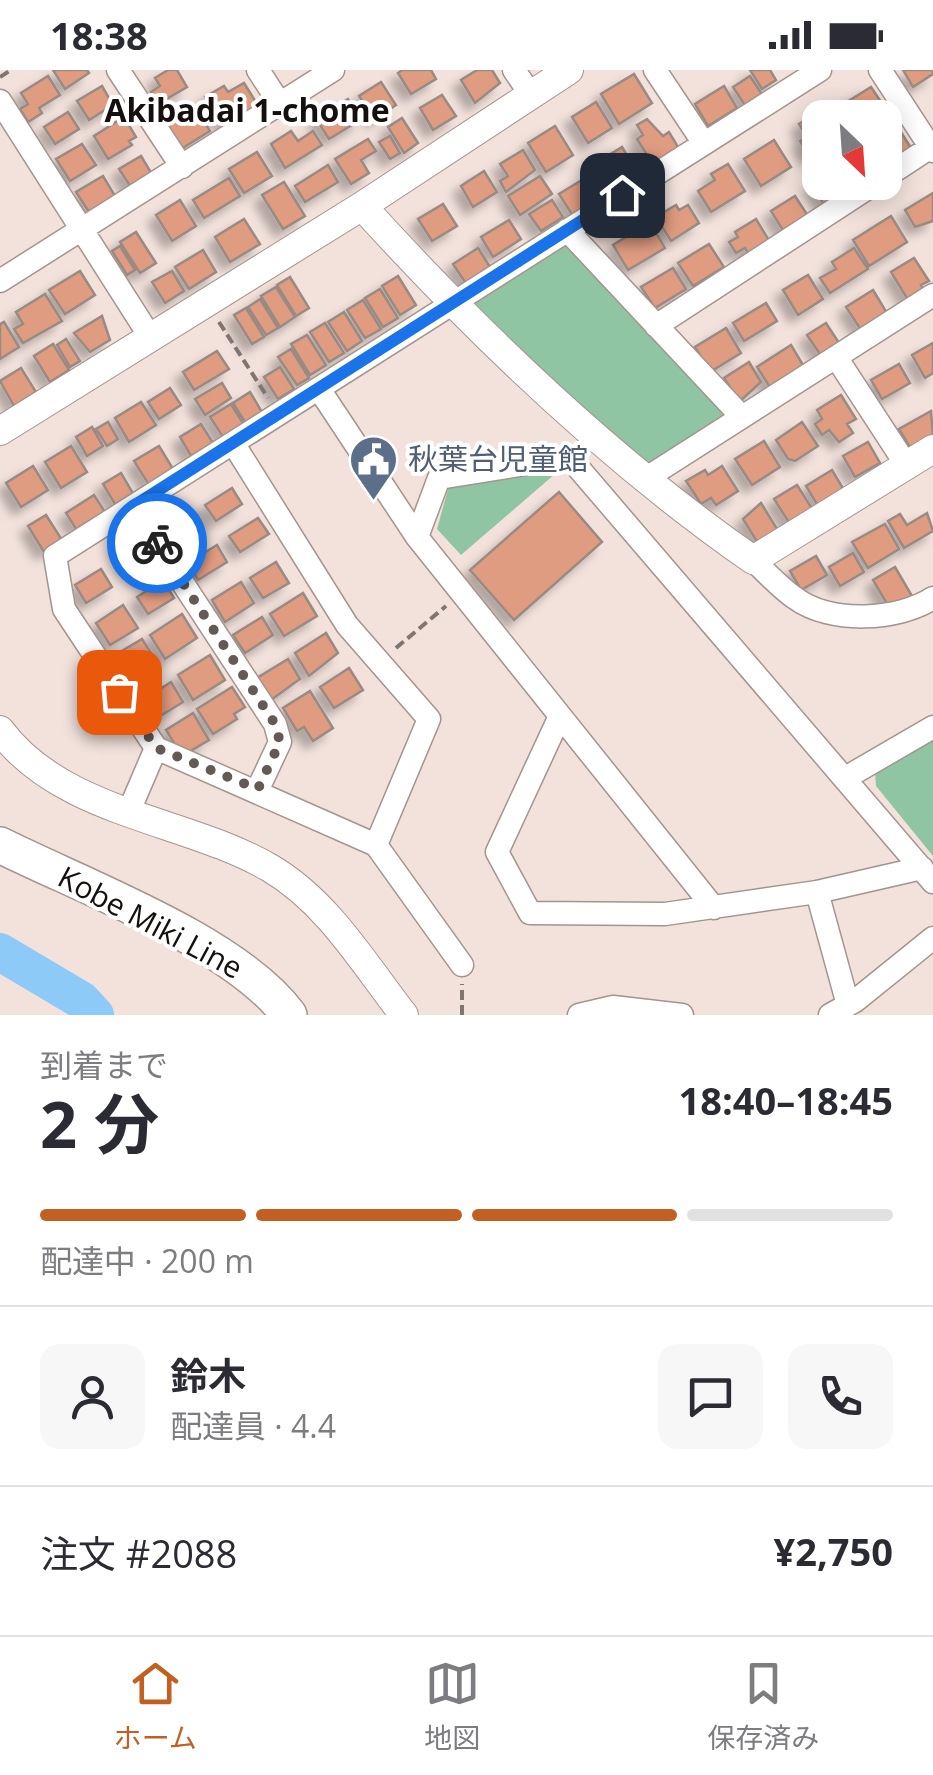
<!DOCTYPE html>
<html lang="ja">
<head>
<meta charset="utf-8">
<style>
	:root { --surface:#fff; --page:#f7f7f7; --text:#2b2b33; --muted:#7c7c81; --line:#e1e1e2; --accent:#c26023 }
	body { margin:0; font-family:"Open Sans","Noto Sans JP",sans-serif; background:var(--page); color:var(--text); height:100vh; display:flex; flex-direction:column; font-size:38px; white-space:nowrap }
	* { box-sizing:border-box; margin:0 }
	p { font-size:32px; color:var(--muted) }
	.icon { flex:none; width:55px; height:55px; fill:none; stroke:currentColor; stroke-width:2; stroke-linecap:round; stroke-linejoin:round }
	.map { position:relative; height:945px; overflow:hidden }
	.side { display:flex; flex-direction:column; background:var(--surface); flex:1 }
	.side>* { flex:none }
	.needle { width:65px; rotate:155deg }
	.controls { position:absolute; left:802px; top:30px; display:grid; gap:20px }
	.controls a { display:grid; place-items:center; width:100px; height:100px; border-radius:20px; background:var(--surface); box-shadow:0 5px 25px #0003; font-size:50px }
	.pin { position:absolute; display:grid; place-items:center; width:85px; height:85px; color:#fff; margin:-42px; border-radius:20px; box-shadow:0 5px 15px #0006 }
	.courier { position:absolute; display:grid; place-items:center; width:100px; height:100px; margin:-50px; border:8px solid #1a73e8; border-radius:50%; background:#fff; color:#222; box-shadow:0 2px 12px #0007 }
	.summary em { font-style:normal; font-weight:700 }
	.summary div { display:flex; flex-direction:column-reverse }
	.summary { display:flex; align-items:center; justify-content:space-between; height:170px; padding:0 40px }
	h1 { font-size:65px; font-weight:700; line-height:75px }
	.bar { display:grid; grid-template-columns:repeat(4,1fr); gap:15px 10px; align-content:center; height:120px; padding:0 40px }
	.bar i { height:12px; border-radius:8px; background:var(--line) }
	.bar .current { background:var(--accent) }
	.bar p { grid-column:span 4 }
	.line { display:flex; align-items:center; gap:25px; padding:0 40px; border-top:2px solid var(--line) }
	.line div { flex:1 }
	.round { display:grid; place-items:center; flex:none; width:105px; height:105px; border-radius:20px; background:var(--page) }
	.status { display:flex; justify-content:space-between; align-items:center; height:70px; padding:0 50px; background:var(--surface); direction:ltr }
	.status svg { height:28px; fill:currentColor }
	.dock { display:flex; justify-content:space-around; align-items:center; height:140px; border-top:2px solid var(--line); background:var(--surface); font-size:28px; color:var(--muted) }
	.dock a { display:grid; justify-items:center; gap:5px }
	.dock .current { color:var(--accent) }
	.map>svg:first-child { display:block }
	.green { fill:#90c5a3 }
	.lines { fill:none; stroke-linecap:round; stroke-linejoin:round }
	.river { stroke:#8ecaf8; stroke-width:38 }
	.building { fill:#e09c81; stroke:#998a84; stroke-width:2.5; filter:url(#shadow) }
	.minor-casing { stroke:#a3948d; stroke-width:25 }
	.tertiary-casing { stroke:#a3948d; stroke-width:30 }
	.primary-casing { stroke:#a3948d; stroke-width:38 }
	.path { stroke:#807571; stroke-width:4; stroke-dasharray:10 5; stroke-linecap:butt }
	.minor { stroke:#fff; stroke-width:22 }
	.tertiary { stroke:#fff; stroke-width:28 }
	.primary { stroke:#fff; stroke-width:35 }
	.done { stroke:#635955; stroke-width:10; stroke-dasharray:0 18 }
	.route { stroke:#1a73e8; stroke-width:12 }
	.labels { text-anchor:middle; stroke-width:8; stroke-linejoin:round; paint-order:stroke }
	.service-label { font-size:30px; fill:#4e5e75; stroke:#fff; text-anchor:start }
	.street-label { font-size:30px; fill:#150f0d; stroke:#fff }
	.neighbourhood-label { font-size:32px; font-weight:bold; fill:#150f0d; stroke:#fff }
</style>
</head>
<body>
<div class="status"><b>18:38</b><svg viewBox="0 0 49 12"><path d="M0 12V9h3v3zM5 12V6h3v6zM10 12V3h3v9zM15 12V0h3v12zM26 1h20v11H26zM47 4h2v5h-2z"/></svg></div>
<div class="map">
<svg width="933" height="945" viewBox="0 0 933 945">
	<defs>
		<filter id="shadow"><feDropShadow dx="-8" dy="8" stdDeviation="5" flood-color="#0004"/></filter>
	</defs>
	<rect width="100%" height="100%" fill="#f3e2dc"/>
	<path class="green" d="M567 160 742 347 645 409 450 234Z
		M550 400 555 404 461 485 437 459 448 419 459 412Z
		M933 668V786L876 716 875 702Z"/>
	<g class="lines">
		<path class="river" d="M0 882 81 930 95 945"/>
	</g>
	<path class="building" d="M53 0H87L89 3 65 19Z
		M168 0H177L187 17 158 34 151 22 160 16 155 8Z
		M402 0H431L436 9 411 24 398 3Z
		M477 0H492L500 13 475 33 461 10Z
		M750 0H770L776 10 762 19Z
		M903 0H933V4L913 17Z
		M634 4 652 33 619 54 601 24Z
		M48 6 60 25 39 38 42 43 28 52 20 39 28 34 21 23Z
		M750 6 765 29 748 40 733 17Z
		M381 12 396 35 374 49 359 26Z
		M244 13 259 37 222 54 205 27 224 16 228 22Z
		M102 16 113 35 89 50 77 31Z
		M724 16 737 38 708 56 695 34Z
		M871 17 887 41 877 48H845L839 37Z
		M442 25 456 46 433 60 420 38Z
		M348 29 360 50 329 69 316 49Z
		M596 32 612 58 588 73 572 47Z
		M197 39 210 61 181 79 167 57Z
		M823 40 828 48H820V81L810 87 800 71 807 67 799 54Z
		M68 42 79 59 55 74 44 57Z
		M124 47 136 67 129 71 132 75 108 89 94 66Z
		M402 48 418 73 404 83 388 57Z
		M892 48 913 81 885 99V53Z
		M647 49 663 66 669 62 681 82 655 98 637 69 643 65 637 55Z
		M555 56 573 85 546 102 528 73Z
		M291 61 298 71 313 61 322 75 285 98 271 74Z
		M390 66 400 83 390 89 379 72Z
		M368 69 376 81 361 90 369 103 351 114 335 89Z
		M774 70 791 97 761 116 744 89Z
		M82 74 96 95 70 111 56 89Z
		M622 77 638 103 609 121 593 95Z
		M523 80 535 100 506 122 500 111 508 106 500 94Z
		M257 82 272 106 244 123 229 99Z
		M141 86 153 106 132 119 119 99Z
		M728 94 745 121 711 142 698 121 715 110 711 104Z
		M328 95 338 112 305 132 295 116Z
		M484 101 497 122 473 137 461 116Z
		M103 106 115 126 89 142 76 122Z
		M540 106 552 124 520 145 508 126Z
		M587 107 601 129 573 146 559 124Z
		M229 108 240 126 204 148 193 130Z
		M820 109V112H858L826 138 811 114Z
		M284 112 305 146 283 159 262 125Z
		M933 123V151L915 157 905 140Z
		M795 126 808 146 784 162 771 141Z
		M180 130 196 156 172 171 156 145Z
		M552 130 563 147 541 161 529 144Z
		M443 134 457 156 432 171 418 149Z
		M676 135 679 140 688 135 699 153 671 171 656 147Z
		M891 146 907 172 869 196 853 170Z
		M244 149 260 174 230 192 215 167Z
		M756 149 770 172 749 185 745 178 736 183 729 172 738 167 735 162Z
		M509 150 521 169 493 187 481 167Z
		M639 159 643 166 654 159 665 178 628 200 613 175Z
		M136 162 156 193 140 203 120 172Z
		M709 174 724 197 693 216 678 193Z
		M120 176 135 200 127 205 112 181Z
		M478 178 492 200 467 215 453 194Z
		M854 178 868 199 830 223 820 208 836 199 832 192Z
		M203 180 216 202 189 219 175 197Z
		M914 188 929 211 921 215 924 220 908 230 891 202Z
		M673 198 686 219 655 238 641 217Z
		M80 201 95 225 65 244 49 220Z
		M172 201 184 221 165 233 152 212Z
		M808 205 823 229 798 245 783 220Z
		M398 206 416 235 400 245 382 216Z
		M290 207 309 238 296 246 277 215Z
		M276 217 295 247 280 257 261 226Z
		M380 219 398 248 383 257 365 228Z
		M873 220 887 243 861 260 846 237Z
		M45 224 62 251 23 273 14 259 23 254 16 242Z
		M260 229 278 258 266 265 248 237Z
		M363 230 381 259 365 268 347 240Z
		M766 233 777 251 744 271 733 253Z
		M246 238 264 267 252 274 234 245Z
		M344 242 362 271 347 281 328 252Z
		M102 246 110 270 90 282 74 263Z
		M4 252 19 277 0 289V254Z
		M325 253 344 283 329 292 310 262Z
		M826 253 841 276 822 287 807 265Z
		M726 258 741 283 710 302 695 277Z
		M307 265 326 295 310 305 291 274Z
		M66 269 80 291 70 297 57 275Z
		M933 273V303L925 308 912 285Z
		M53 274 69 300 50 312 34 286Z
		M791 275 803 295 771 319 757 297Z
		M291 279 309 308 297 315 278 287Z
		M217 281 229 299 194 320 183 302Z
		M749 292 761 312 739 332 724 308Z
		M899 294 910 313 882 329 871 310Z
		M280 297 294 319 278 329 264 307Z
		M21 298 36 322 14 336 0 311Z
		M222 313 231 328 205 345 195 329Z
		M170 318 181 335 159 349 148 332Z
		M250 322 262 342 245 352 233 333Z
		M841 325 856 349 847 354 853 363 839 372 829 360 822 365 815 354 822 349 817 340Z
		M141 332 156 355 129 372 115 348Z
		M231 334 246 358 225 370 210 347Z
		M931 341 933 366 911 379 899 359Z
		M108 352 118 369 107 376 96 359Z
		M802 352 818 376 795 391 788 389 776 370Z
		M201 354 213 373 191 386 180 367Z
		M92 357 103 376 87 386 76 367Z
		M764 371 780 397 752 415 735 389Z
		M868 372 880 393 855 407 843 386Z
		M71 376 87 402 61 418 45 392Z
		M159 376 173 399 149 415 134 391Z
		M33 396 48 420 21 437 6 413Z
		M722 396 738 421 716 435 711 428 701 434 686 411 705 400 708 405Z
		M832 400 844 420 818 436 806 416Z
		M121 403 134 425 116 436 103 414Z
		M797 415 813 440 790 454 774 429Z
		M232 418 242 434 216 451 205 435Z
		M559 422 602 472 514 550 470 500Z
		M94 425 105 442 76 459 66 443Z
		M761 433 779 462 759 475 743 449Z
		M187 438 200 458 174 474 162 454Z
		M927 443 933 461 904 478 888 451 900 444 907 455Z
		M46 445 62 470 44 482 28 456Z
		M258 448 269 464 240 482 229 466Z
		M885 454 899 479 868 498 852 472Z
		M217 475 227 492 198 510 188 493Z
		M853 483 864 502 840 516 829 497Z
		M816 486 827 505 801 520 790 501Z
		M276 492 289 513 263 528 250 508Z
		M895 497 912 526 890 539 873 510Z
		M101 499 112 517 86 533 75 515Z
		M163 510 174 528 148 544 137 527Z
		M241 512 254 533 225 552 212 530Z
		M303 523 317 546 284 566 270 544Z
		M123 535 138 558 110 575 96 553Z
		M182 544 197 568 165 589 150 565Z
		M262 547 273 565 245 583 233 565Z
		M326 563 338 583 309 606 295 583Z
		M142 569 157 592 134 605 120 582Z
		M210 585 225 610 193 630 178 605Z
		M288 589 300 609 271 630 257 608Z
		M349 598 363 620 334 638 320 617Z
		M171 612 183 632 152 651 140 632Z
		M232 617 245 637 234 644 237 649 213 664 197 639Z
		M310 621 333 658 313 671 304 657 297 661 283 638Z
		M193 643 209 670 182 686 166 660Z"/>
	<g class="lines">
		<defs>
			<path id="minor" d="M118 0 182 97
				M258 0 280 34
				M514 0 531 25
				M655 0 703 72
				M880 0 933 81
				M0 31 149 265
				M885 107 931 77
				M567 160 742 347
				M0 211 333 0
				M656 256 877 112
				M836 287 907 396
				M319 319 417 467 714 838
				M233 373 347 555 429 649 376 775
				M645 409 933 225
				M133 437 275 654 280 672 258 719
				M417 467 439 408 569 387 933 812
				M753 490C767 503 780 518 795 528 830 554 898 551 933 528
				M560 646 497 782 530 843 665 844 817 822 922 798
				M847 707 933 657
				M129 741 156 678
				M817 822 848 935
				M462 895 376 775 156 678 64 539 55 486 820 0
				M579 945 613 937 682 945
				M830 945 855 931 933 868"/>
			<path id="tertiary" d="M362 136C480 266 609 390 753 490L933 379
				M0 361 362 136 569 0
				M0 660C62 744 186 749 270 798 328 832 364 894 404 945"/>
			<path id="primary" d="M0 775C84 817 235 872 289 945"/>
		</defs>
		<use href="#minor" class="minor-casing"/>
		<use href="#tertiary" class="tertiary-casing"/>
		<use href="#primary" class="primary-casing"/>
		<path class="path" d="M0 7 11 0
			M219 252 268 328
			M396 578 446 536
			M462 945V914"/>
		<use href="#minor" class="minor"/>
		<use href="#tertiary" class="tertiary"/>
		<use href="#primary" class="primary"/>
	</g>
	<g class="lines">
		<path class="done" d="M119 622 156 678 258 719 280 672 275 654 157 473"/>
		<path class="route" d="M157 473 132 437 622 125"/>
	</g>
	<defs>
		<symbol id="civic-pin" viewBox="-11 -11 22 30"><path d="M0 17L-7.5 6A9.5 9.5 0 1 1 7.5 6Z" fill="#5c6f8a" stroke="#fff"/><path d="M-.6-6.5H3V-4.5H.6V-3L4-1V1h2V6H-6V1h2V-1L-.6-3ZM-1.2 2.5V6h2.4V2.5Z" fill="#fff"/></symbol>
	</defs>
	<g fill-rule="evenodd">
		<use href="#civic-pin" x="346" y="362" width="55" height="75"/>
	</g>
	<g class="labels">
		<g class="service-label">
			<text x="408" y="400">秋葉台児童館</text>
		</g>
		<g class="street-label">
			<text transform="translate(150 853) rotate(28)" y="10">Kobe Miki Line</text>
		</g>
		<g class="neighbourhood-label">
			<text x="247" y="52">Akibadai 1-chome</text>
		</g>
	</g>
</svg>
<div class="controls">
<a><svg class="needle" viewBox="-14 -14 28 28"><path d="M0-13l5 13h-10z" fill="#e53935"/><path d="M0 13l5-13h-10z" fill="#7c7c81"/></svg></a>
</div>
<div class="pin" style="left:119px;top:622px;background:#ea580c"><svg class="icon" aria-label="bag" viewBox="0 0 24 24"><path d="M5 8h14l-1 12H6zM9 8a3 3 0 0 1 6 0"/></svg></div>
<div class="pin" style="left:622px;top:125px;background:#1f2937"><svg class="icon" aria-label="home" viewBox="0 0 24 24"><path d="M3 11l9-7 9 7M6 9v11h12V9"/></svg></div>
<div class="courier" style="left:157px;top:473px"><svg class="icon" aria-label="bike" viewBox="0 0 24 24"><circle cx="6" cy="16" r="4"/><circle cx="18" cy="16" r="4"/><path d="M6 16l4-8h5l3 8M10 8l3 8H6M13 5h3"/></svg></div>
</div>
<section class="side">
<div class="summary"><div><h1>2 分</h1><p>到着まで</p></div><em>18:40–18:45</em></div>
<div class="bar"><i class="current"></i><i class="current"></i><i class="current"></i><i></i><p>配達中 · 200 m</p></div>
<div class="line" style="height:180px"><a class="round"><svg class="icon" aria-label="person" viewBox="0 0 24 24"><circle cx="12" cy="8" r="4"/><path d="M4 21q1-7 8-7t8 7"/></svg></a><div><b>鈴木</b><p>配達員 · 4.4</p></div><a class="round"><svg class="icon" aria-label="chat" viewBox="0 0 24 24"><path d="M4 5h16v11H9l-5 4z"/></svg></a><a class="round"><svg class="icon" aria-label="phone" viewBox="0 0 24 24"><path d="M5 4h4l2 5-3 2q2 4 5 5l2-3 5 2v4C11 20 4 13 5 4z"/></svg></a></div>
<div class="line" style="height:130px"><div>注文 #2088</div><b>¥2,750</b></div>
</section>
<nav class="dock">
<a class="current"><svg class="icon" aria-label="home" viewBox="0 0 24 24"><path d="M3 11l9-7 9 7M6 9v11h12V9"/></svg>ホーム</a>
<a><svg class="icon" aria-label="map" viewBox="0 0 24 24"><path d="M3 6l6-2 6 2 6-2v14l-6 2-6-2-6 2zM9 4v14M15 6v14"/></svg>地図</a>
<a><svg class="icon" aria-label="saved" viewBox="0 0 24 24"><path d="M7 4h10v16l-5-4-5 4z"/></svg>保存済み</a>
</nav>
</body>
</html>
